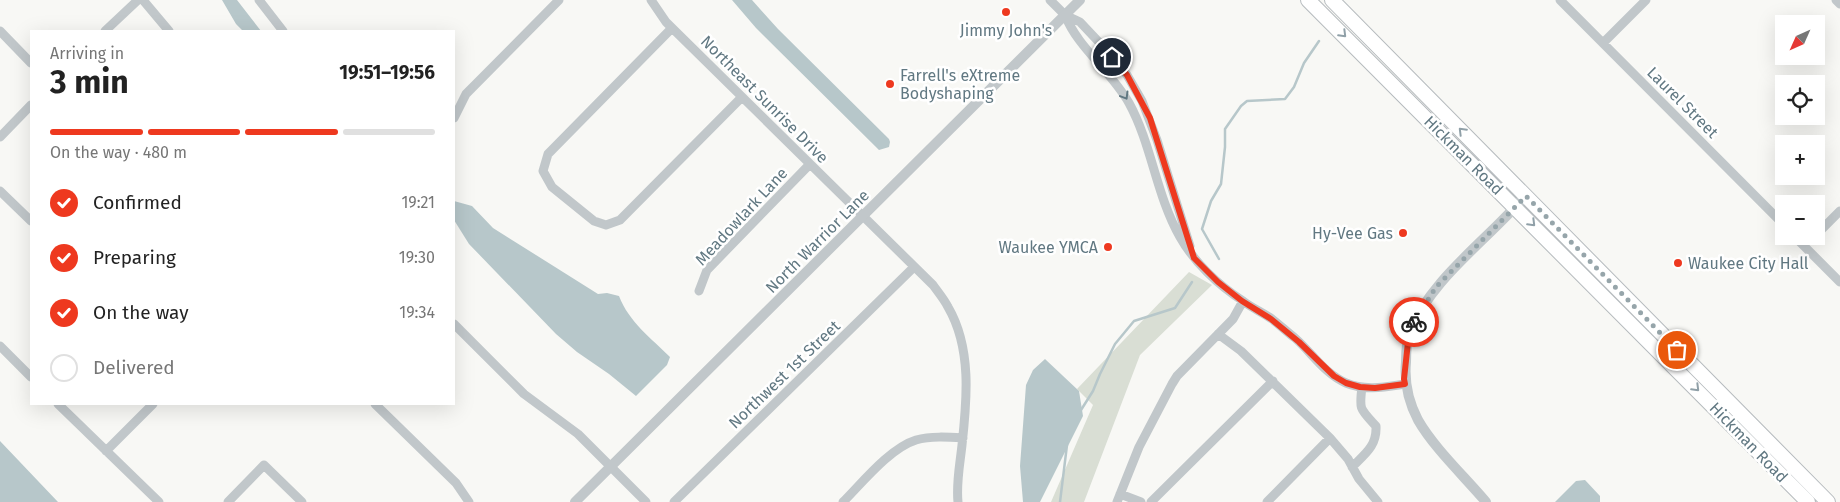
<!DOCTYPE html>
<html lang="en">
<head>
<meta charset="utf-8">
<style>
	:root { --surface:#fff; --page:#f2f2f2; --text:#222; --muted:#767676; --line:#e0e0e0; --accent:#ee391f }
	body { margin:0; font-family:"Fira Sans",sans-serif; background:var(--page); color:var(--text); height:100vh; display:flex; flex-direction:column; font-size:19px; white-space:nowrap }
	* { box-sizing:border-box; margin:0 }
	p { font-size:16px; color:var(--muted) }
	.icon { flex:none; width:28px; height:28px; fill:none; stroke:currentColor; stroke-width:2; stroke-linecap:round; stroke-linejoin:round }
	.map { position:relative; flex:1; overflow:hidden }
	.panel { position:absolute; left:30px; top:30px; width:425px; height:375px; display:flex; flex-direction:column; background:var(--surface); border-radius:0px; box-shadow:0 5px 20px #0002 }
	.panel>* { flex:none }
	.needle { width:32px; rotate:225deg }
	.buttons { position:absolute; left:1775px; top:15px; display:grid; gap:10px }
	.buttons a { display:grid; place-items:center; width:50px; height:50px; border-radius:0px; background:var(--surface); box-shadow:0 5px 20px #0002; font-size:25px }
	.pin { position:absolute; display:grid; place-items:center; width:42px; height:42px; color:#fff; margin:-21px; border:2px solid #fff; border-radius:50%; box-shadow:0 1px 5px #0007 }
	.courier { position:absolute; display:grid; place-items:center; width:50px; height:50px; margin:-25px; border:4px solid #ee391f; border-radius:50%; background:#fff; color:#222; box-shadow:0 1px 6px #0007 }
	.overview em { font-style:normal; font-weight:700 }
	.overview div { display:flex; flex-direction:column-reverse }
	.overview { display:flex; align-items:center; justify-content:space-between; height:85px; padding:0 20px }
	h1 { font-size:32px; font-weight:700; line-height:38px }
	.bar { display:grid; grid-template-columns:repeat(4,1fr); gap:8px 5px; align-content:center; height:60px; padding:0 20px }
	.bar i { height:6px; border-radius:4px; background:var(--line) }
	.bar .current { background:var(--accent) }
	.bar p { grid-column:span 4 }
	ol { padding:0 20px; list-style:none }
	li { display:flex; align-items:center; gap:15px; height:55px }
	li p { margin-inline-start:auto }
	li .icon { padding:5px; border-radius:50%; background:var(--accent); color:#fff; stroke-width:4 }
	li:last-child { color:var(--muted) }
	li i { width:28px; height:28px; border:2px solid var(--line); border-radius:50% }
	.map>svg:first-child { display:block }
	.green { fill:#d9ded4 }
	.water { fill:#b7c7ca }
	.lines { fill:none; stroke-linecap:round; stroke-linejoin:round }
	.stream { stroke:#b7c7ca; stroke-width:2.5 }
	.trunk-casing { stroke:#b6bbbe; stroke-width:16 }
	.minor { stroke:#c1c7ca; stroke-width:9 }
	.tertiary { stroke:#c1c7ca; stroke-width:10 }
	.trunk { stroke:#fff; stroke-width:14 }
	.oneway { stroke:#90a0a8 }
	.oneway2 { stroke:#617882 }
	.done { stroke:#96a5aa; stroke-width:5; stroke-dasharray:0 9 }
	.route { stroke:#ee391f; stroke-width:6 }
	.poi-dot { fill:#ee391f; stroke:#fff; stroke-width:2 }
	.labels { text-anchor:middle; stroke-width:5; stroke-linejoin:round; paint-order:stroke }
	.poi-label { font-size:16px; fill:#617882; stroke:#fff; text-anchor:start }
	.street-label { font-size:16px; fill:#617882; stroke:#fff }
</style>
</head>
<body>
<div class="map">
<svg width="1840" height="502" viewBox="0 0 1840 502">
	<rect width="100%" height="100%" fill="#f8f8f5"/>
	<path class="green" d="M1189 272 1212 285 1140 355 1084 502H1051L1093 405 1077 389Z"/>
	<path class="water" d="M222 0H237L261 31H243L236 24Z
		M732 0H752L778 29 889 139 890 142 889 147 879 150 756 28Z
		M454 201 472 206 493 228 598 294 607 293 619 296C629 322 651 338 670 357L667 365 636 396 609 374 577 352 556 334 469 244 454 220Z
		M1045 359 1079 391 1083 416 1040 502H1023L1020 466 1026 385 1033 370Z
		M0 441 58 502H0Z
		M1585 480 1600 496V502H1555L1576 481Z"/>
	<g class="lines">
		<path class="stream" d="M1219 259 1202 229 1211 201 1221 184 1225 147V129L1241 106 1247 101 1285 99 1294 87 1304 63 1319 41
			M1081 410 1093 391 1100 374 1115 344 1134 321 1175 308 1192 282
			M1060 502 1067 445"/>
		<defs>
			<path id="trunk" d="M1308 0 1808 502
				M1332 0 1828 502"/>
		</defs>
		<use href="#trunk" class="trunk-casing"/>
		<path class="minor" d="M143 0 169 31
			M259 0 283 31
			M651 0 666 22 933 285C938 292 944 299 948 307 972 348 967 400 962 445 960 464 956 483 958 502
			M1050 0 1065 15 1080 22 1113 57 1127 75 1142 101 1157 140 1190 246
			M1560 0 1784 225
			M1836 0 1840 4
			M1065 15C1078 48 1111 71 1129 103 1152 145 1156 195 1180 237 1194 262 1218 285 1243 301 1252 308 1262 312 1272 319 1280 325 1287 332 1295 338 1312 353 1325 374 1346 383 1365 391 1385 387 1405 384
			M672 28 548 154 543 171 552 187 594 221 606 225 620 220 742 97
			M0 31 31 63
			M105 31 138 0
			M1603 43 1646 0
			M454 118 466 94 559 0
			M0 137 31 105
			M0 191 31 221
			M1816 235 1840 211
			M1794 236 1840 282
			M699 291 707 270 810 164
			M454 324 524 394 578 434 646 502
			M1218 334 1241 351 1330 438 1348 459 1359 479 1378 502
			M0 346 31 377
			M58 404 159 502
			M375 404 456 483 469 502
			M106 451 153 404
			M1352 467C1365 454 1377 446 1376 426 1360 409 1359 410 1362 387
			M1120 494 1141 502
			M228 502 264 465 302 502
			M674 502 914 267
			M843 502C862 483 890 448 916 440 931 436 947 437 963 438
			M1117 502 1139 447 1172 384 1177 376 1233 319 1243 301
			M1151 502 1273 381
			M1267 502 1330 438"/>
		<path class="tertiary" d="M575 502 1080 0
			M1486 502C1465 477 1434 448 1418 420 1408 401 1404 383 1406 362 1406 352 1407 340 1410 332 1430 279 1489 239 1525 196"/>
		<use href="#trunk" class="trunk"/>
	</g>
	<defs><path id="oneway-chevron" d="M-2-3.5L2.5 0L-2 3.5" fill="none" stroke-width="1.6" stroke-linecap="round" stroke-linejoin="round" transform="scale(1.25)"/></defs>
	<g class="oneway">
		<use href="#oneway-chevron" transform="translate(1343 34) rotate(45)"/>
		<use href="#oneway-chevron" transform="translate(1462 131) rotate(-135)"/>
		<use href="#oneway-chevron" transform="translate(1532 223) rotate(45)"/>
		<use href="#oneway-chevron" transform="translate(1696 388) rotate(45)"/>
	</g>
	<use class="oneway2" href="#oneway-chevron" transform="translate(1125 96) rotate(59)"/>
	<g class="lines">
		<path class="done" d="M1414 322 1436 287 1526 196 1677 350"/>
		<path class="route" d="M1112 57 1127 75 1150 118 1194 258 1218 282 1242 301 1271 319 1299 342 1334 376 1346 383 1360 387 1375 388 1405 384 1404 379 1409 333 1414 322"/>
	</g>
	<g class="poi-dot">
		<circle cx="1006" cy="12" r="5"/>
		<circle cx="890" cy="84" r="5"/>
		<circle cx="1403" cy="233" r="5"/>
		<circle cx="1108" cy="247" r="5"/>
		<circle cx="1678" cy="263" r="5"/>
	</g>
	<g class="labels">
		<g class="poi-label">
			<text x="1006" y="36" text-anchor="middle">Jimmy John's</text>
			<text x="900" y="81">Farrell's eXtreme<tspan x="900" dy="18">Bodyshaping</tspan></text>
			<text x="1393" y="239" text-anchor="end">Hy-Vee Gas</text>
			<text x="1098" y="253" text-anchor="end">Waukee YMCA</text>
			<text x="1688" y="269">Waukee City Hall</text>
		</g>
		<g class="street-label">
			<text transform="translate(765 99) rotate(45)" y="6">Northeast Sunrise Drive</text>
			<text transform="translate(1683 102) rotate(45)" y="6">Laurel Street</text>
			<text transform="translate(1464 155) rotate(45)" y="6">Hickman Road</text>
			<text transform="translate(741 216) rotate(-47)" y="6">Meadowlark Lane</text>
			<text transform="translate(817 241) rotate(-45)" y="6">North Warrior Lane</text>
			<text transform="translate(784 374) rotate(-44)" y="6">Northwest 1st Street</text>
			<text transform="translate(1749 442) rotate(46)" y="6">Hickman Road</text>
		</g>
	</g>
</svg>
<div class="buttons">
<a><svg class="needle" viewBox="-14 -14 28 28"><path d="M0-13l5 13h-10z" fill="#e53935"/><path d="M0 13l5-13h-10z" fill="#767676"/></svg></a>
<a><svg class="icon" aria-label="locate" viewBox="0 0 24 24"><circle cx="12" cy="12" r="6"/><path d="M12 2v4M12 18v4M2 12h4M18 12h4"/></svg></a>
<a>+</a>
<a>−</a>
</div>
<div class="pin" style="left:1677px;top:350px;background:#ea580c"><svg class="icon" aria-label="bag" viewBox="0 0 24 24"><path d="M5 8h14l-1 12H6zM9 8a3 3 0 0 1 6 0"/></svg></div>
<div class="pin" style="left:1112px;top:57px;background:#1f2937"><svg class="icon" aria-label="home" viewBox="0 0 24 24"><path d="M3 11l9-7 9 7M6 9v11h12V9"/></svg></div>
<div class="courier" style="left:1414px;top:322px"><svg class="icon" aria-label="bike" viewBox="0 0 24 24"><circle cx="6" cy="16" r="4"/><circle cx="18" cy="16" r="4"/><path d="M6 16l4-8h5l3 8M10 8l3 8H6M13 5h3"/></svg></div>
<section class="panel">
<div class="overview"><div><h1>3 min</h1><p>Arriving in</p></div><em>19:51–19:56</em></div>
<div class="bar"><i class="current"></i><i class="current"></i><i class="current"></i><i></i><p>On the way · 480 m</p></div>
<ol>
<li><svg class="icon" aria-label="check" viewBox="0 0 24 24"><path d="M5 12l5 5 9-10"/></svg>Confirmed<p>19:21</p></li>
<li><svg class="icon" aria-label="check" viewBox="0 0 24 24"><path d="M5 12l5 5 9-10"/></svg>Preparing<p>19:30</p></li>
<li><svg class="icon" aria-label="check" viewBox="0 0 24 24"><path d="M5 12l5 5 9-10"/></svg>On the way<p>19:34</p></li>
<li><i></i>Delivered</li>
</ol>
</section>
</div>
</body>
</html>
